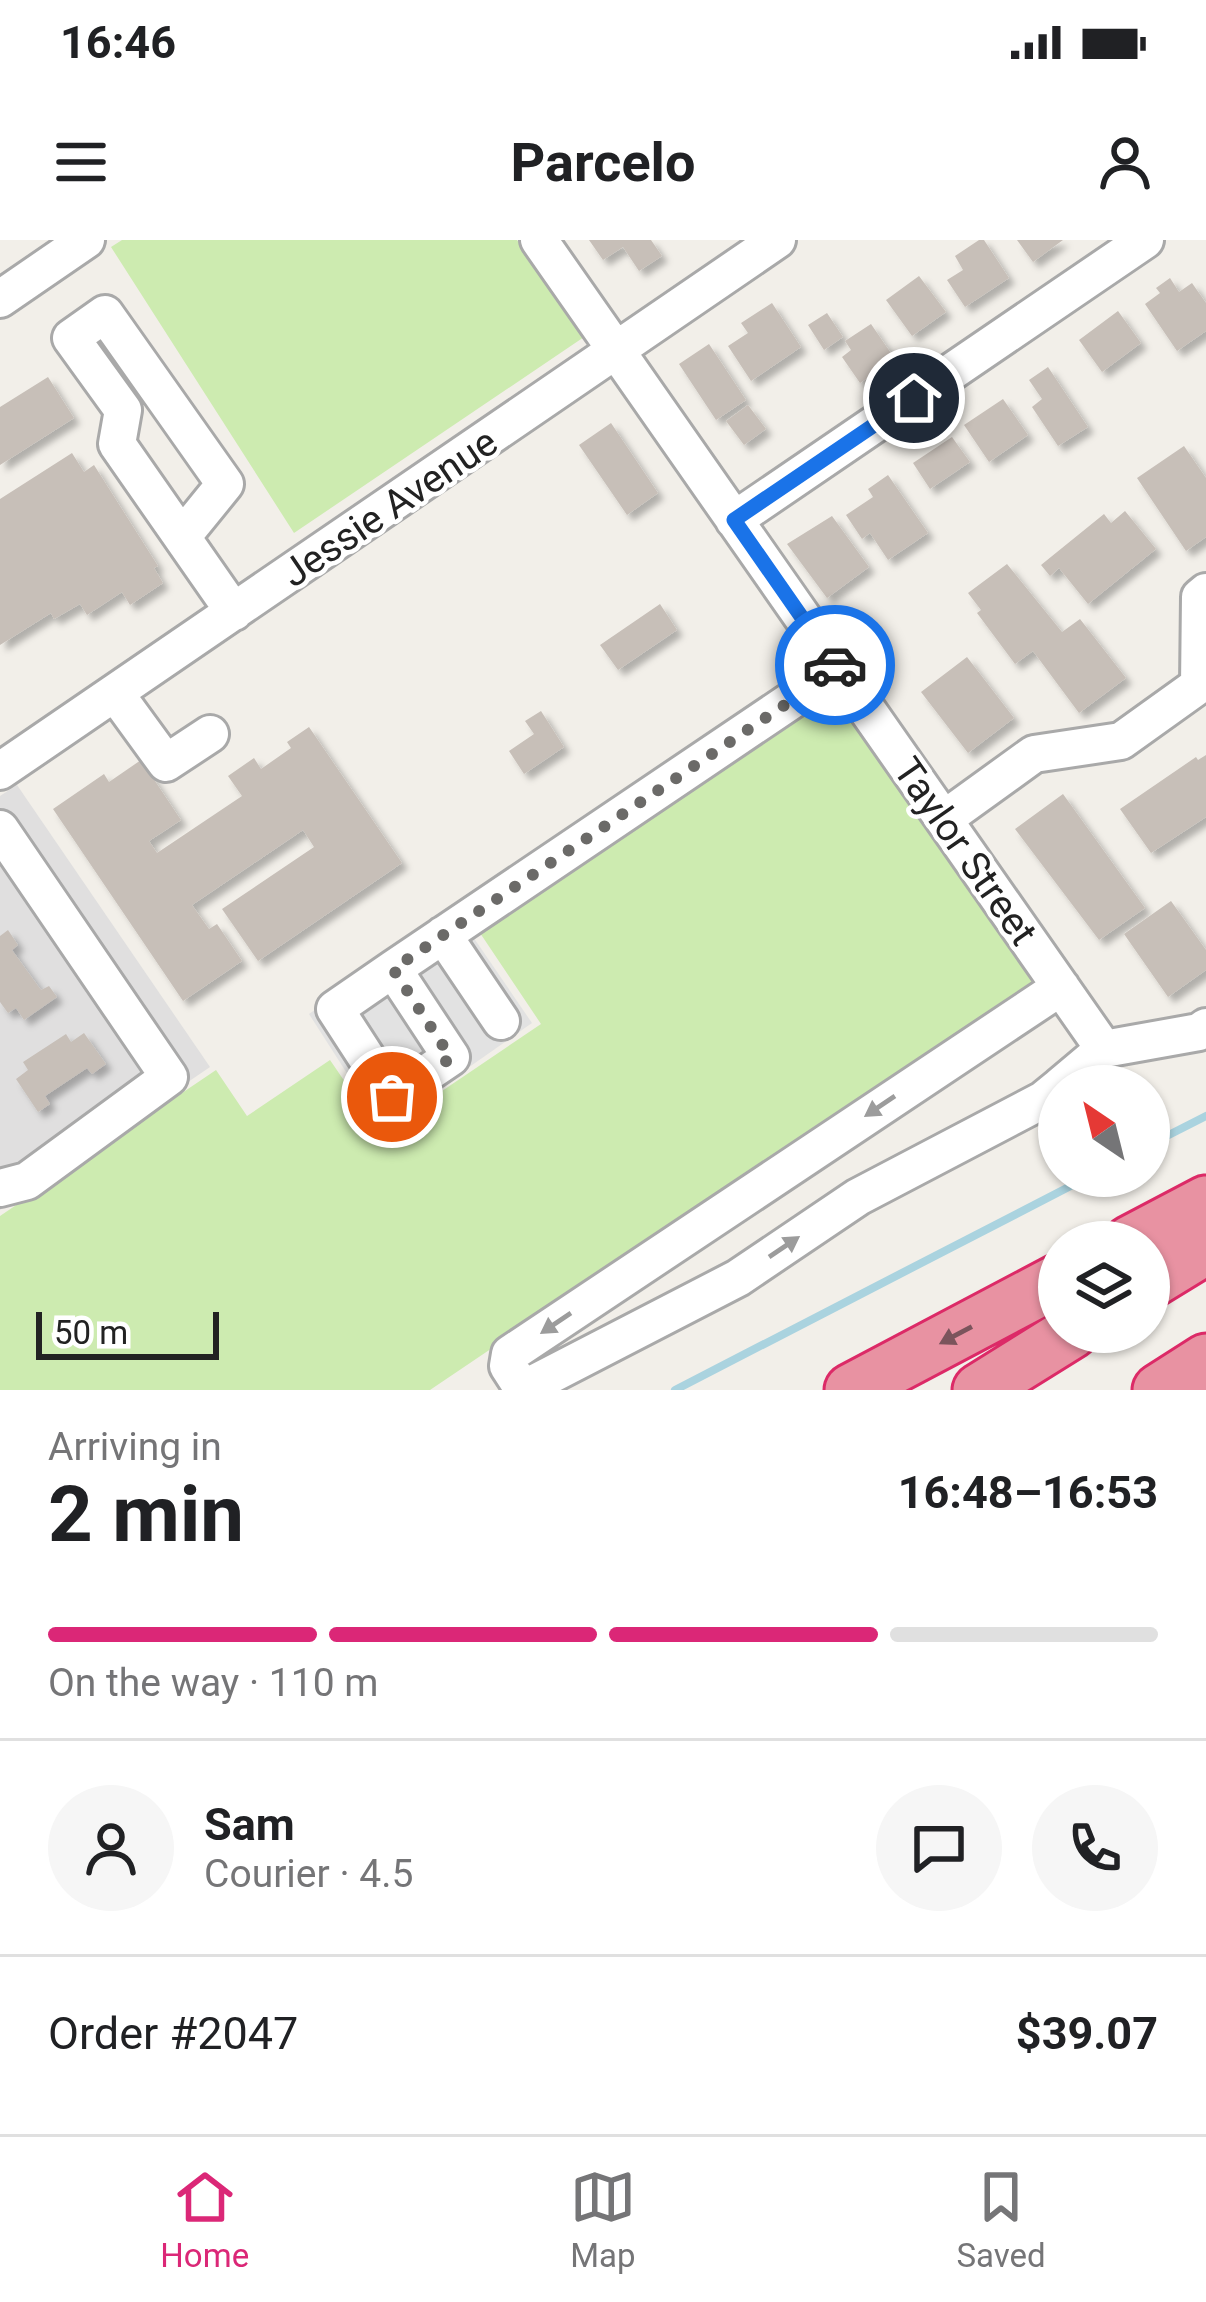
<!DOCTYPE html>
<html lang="en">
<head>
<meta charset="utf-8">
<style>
	:root { --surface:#fff; --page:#f6f6f6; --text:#202124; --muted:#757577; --line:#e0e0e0; --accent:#db2777 }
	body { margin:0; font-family:Roboto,sans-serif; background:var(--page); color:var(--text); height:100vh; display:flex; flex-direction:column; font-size:45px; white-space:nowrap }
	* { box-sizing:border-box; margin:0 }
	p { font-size:39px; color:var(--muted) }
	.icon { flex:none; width:66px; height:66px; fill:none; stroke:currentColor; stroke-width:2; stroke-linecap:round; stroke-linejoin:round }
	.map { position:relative; height:1150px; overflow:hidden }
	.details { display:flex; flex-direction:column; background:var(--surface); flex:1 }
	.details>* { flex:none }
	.needle { width:78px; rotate:325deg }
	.tools { position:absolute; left:1038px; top:825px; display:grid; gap:24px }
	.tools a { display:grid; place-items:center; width:132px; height:132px; border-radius:50%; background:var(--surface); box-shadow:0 3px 9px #0004; font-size:60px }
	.scale { position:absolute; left:36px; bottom:30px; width:183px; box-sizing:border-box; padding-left:12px; border:6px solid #222; border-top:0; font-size:33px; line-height:42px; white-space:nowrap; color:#222; -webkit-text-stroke:9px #fff; paint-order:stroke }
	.pin { position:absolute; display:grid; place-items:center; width:102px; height:102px; color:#fff; margin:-51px; border:6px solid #fff; border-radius:50%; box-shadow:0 3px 12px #0007 }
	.courier { position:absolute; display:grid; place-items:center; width:120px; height:120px; margin:-60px; border:9px solid #1a73e8; border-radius:50%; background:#fff; color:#222; box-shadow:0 3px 15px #0007 }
	.summary em { font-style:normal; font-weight:700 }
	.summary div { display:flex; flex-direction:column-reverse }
	.summary { display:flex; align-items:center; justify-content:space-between; height:204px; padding:0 48px }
	h1 { font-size:78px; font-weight:700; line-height:90px }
	.bar { display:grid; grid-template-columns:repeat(4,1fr); gap:18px 12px; align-content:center; height:144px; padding:0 48px }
	.bar i { height:15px; border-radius:9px; background:var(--line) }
	.bar .current { background:var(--accent) }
	.bar p { grid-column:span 4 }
	.line { display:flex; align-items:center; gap:30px; padding:0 48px; border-top:3px solid var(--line) }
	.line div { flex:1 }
	.round { display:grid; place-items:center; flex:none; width:126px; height:126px; border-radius:63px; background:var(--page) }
	.status { display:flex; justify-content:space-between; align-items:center; height:84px; padding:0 60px; background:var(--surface); direction:ltr }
	.status svg { height:33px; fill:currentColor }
	header { display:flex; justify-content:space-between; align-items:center; height:156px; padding:0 48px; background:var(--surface); font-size:54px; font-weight:700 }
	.menu { display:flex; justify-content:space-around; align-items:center; height:168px; border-top:3px solid var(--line); background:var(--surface); font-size:33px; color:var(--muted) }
	.menu a { display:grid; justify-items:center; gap:6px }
	.menu .current { color:var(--accent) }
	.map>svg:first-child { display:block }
	.residential { fill:#e0dfdf }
	.grass { fill:#cdebb0 }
	.parking { fill:#e2e2e2 }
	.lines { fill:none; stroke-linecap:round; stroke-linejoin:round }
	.stream { stroke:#aad3df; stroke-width:8 }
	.building { fill:#c7bfb8; filter:url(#shadow) }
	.minor-casing { stroke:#a9a9a9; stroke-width:42 }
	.highway-casing { stroke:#dc2a67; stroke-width:57 }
	.minor { stroke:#fff; stroke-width:36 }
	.highway { stroke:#e892a2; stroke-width:51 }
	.oneway { fill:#9c9c9c }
	.oneway2 { fill:#7b545c }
	.done { stroke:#6b6a68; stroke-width:12; stroke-dasharray:0 21.6 }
	.route { stroke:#1a73e8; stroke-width:15 }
	.labels { text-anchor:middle; stroke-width:9; stroke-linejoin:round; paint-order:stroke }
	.street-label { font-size:39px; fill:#222; stroke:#fff }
</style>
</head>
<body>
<div class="status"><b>16:46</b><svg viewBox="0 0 49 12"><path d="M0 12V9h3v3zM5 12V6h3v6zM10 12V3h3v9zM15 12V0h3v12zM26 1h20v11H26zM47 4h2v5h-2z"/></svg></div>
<header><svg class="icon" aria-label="menu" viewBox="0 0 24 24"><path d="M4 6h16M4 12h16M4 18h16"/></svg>Parcelo<svg class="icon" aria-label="person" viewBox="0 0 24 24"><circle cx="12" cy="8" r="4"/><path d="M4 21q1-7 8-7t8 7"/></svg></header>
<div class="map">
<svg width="1206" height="1150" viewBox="0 0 1206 1150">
	<defs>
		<filter id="shadow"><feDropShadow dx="6" dy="6" stdDeviation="3" flood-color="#0004"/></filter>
	</defs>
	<rect width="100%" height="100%" fill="#f2efe9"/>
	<path class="residential" d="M17 545 210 827 0 970V556Z"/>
	<path class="grass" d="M122 0H517L587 95 294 293 111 7Z
		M833 442 1035 741 430 1150H0V976L216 830 247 876 330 820 380 893 541 784 474 684Z"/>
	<path class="parking" d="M456 672 532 783 382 888 309 774Z"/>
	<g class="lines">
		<path class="stream" d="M1149 905 1206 876
			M675 1150 1090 936"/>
	</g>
	<path class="building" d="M589 0H651L662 16 639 31 623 7 603 20Z
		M979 0H984L1009 38 965 67 947 40 963 30 955 16Z
		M1017 0H1063L1033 22Z
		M919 36 946 72 912 96 886 60Z
		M1170 38 1179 52 1192 43 1206 63V91L1177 111 1145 64 1160 53 1156 48Z
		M772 63 801 107 751 141 728 106 748 93 741 83Z
		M1118 71 1141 103 1102 132 1079 100Z
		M827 73 843 97 824 110 808 85Z
		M871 84 895 119 860 143 842 117 851 110 845 101Z
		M709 104 746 160 716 180 679 124Z
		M1048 127 1088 187 1058 206 1032 167 1042 159 1029 140Z
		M48 137 74 178 0 225V167Z
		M1003 159 1028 195 989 222 964 185Z
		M748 165 766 189 744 205 726 181Z
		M611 183 658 253 627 275 579 205Z
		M952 197 970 222 930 249 913 223Z
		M1184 206 1206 238V297L1186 311 1137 238Z
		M72 213 84 232 94 225 158 326 154 328 163 343 130 365 122 352 87 375 80 364 54 379 51 373 0 405V259Z
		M888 235 928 293 888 320 870 293 862 299 846 275 873 257 868 249Z
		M1125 271 1156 309 1088 364 1059 328 1050 336 1041 325 1104 274 1111 283Z
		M832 276 869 327 827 358 787 304Z
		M1007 324 1062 392 1080 379 1126 438 1079 473 1033 411 1015 424 977 373 981 370 968 353Z
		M660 364 677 390 618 430 600 405Z
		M967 417 1014 478 968 513 921 452Z
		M541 471 564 507 524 534 509 511 534 494 525 481Z
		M309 487 402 623 258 721 222 669 314 607 303 590 192 665 209 689 217 684 242 721 183 761 53 569 104 534 109 542 141 520 181 580 149 601 157 613 242 556 228 536 254 518 261 529 291 508 287 502Z
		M1206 515V577L1151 613 1120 569 1196 517 1198 520Z
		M1063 554 1145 668 1099 700 1015 589Z
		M1171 661 1206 710V730L1168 757 1124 694Z
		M8 690 18 705 12 710 41 750 49 746 57 757 24 780 16 768 8 773 0 762V696Z
		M84 793 106 824 92 834 87 828 45 856 50 864 38 872 16 839 28 830 23 822 66 794 71 802Z"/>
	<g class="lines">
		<defs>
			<path id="minor" d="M539 0 1104 809
				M0 59 86 0
				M734 280 1145 0
				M182 297 225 244 105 74 71 98 123 170 117 204 234 372
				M115 453 166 523 210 494
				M0 531 777 0
				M944 579 1034 514 1121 501 1199 445 1200 357 1206 352
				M0 589 169 837 27 941 0 948
				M443 695 501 781
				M393 729 451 817 392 857 335 769 393 729 838 429
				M1060 846 1104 809 1199 792 1206 787
				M1059 847 1043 860 858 957 738 1038 531 1145 519 1143 508 1126 510 1114 1061 747"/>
			<path id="highway" d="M1130 1002 1206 962
				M1149 1043 1206 1008
				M851 1150 1059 1040
				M979 1150 1072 1092
				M1159 1150 1206 1120"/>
		</defs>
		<use href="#minor" class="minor-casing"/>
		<use href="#highway" class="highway-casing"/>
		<use href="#minor" class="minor"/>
		<use href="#highway" class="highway"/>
	</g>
	<defs><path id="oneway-solid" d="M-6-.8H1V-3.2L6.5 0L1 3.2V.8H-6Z" transform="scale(3)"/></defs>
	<g class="oneway">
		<use href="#oneway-solid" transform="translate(880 866) rotate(146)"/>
		<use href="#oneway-solid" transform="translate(784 1007) rotate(-34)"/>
		<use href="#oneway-solid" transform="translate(556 1083) rotate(146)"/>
	</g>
	<use class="oneway2" href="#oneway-solid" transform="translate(956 1095) rotate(152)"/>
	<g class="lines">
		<path class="done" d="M392 857 451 818 393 729 838 429 835 425"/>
		<path class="route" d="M835 425 734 280 914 158"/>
	</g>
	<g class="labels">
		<g class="street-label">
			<text transform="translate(389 267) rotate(-34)" y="14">Jessie Avenue</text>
			<text transform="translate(966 611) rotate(55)" y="14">Taylor Street</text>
		</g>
	</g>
</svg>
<div class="tools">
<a><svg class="needle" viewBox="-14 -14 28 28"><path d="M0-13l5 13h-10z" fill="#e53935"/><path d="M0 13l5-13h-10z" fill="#757577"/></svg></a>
<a><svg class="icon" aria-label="layers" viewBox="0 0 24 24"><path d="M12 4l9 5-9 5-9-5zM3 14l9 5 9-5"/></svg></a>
</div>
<div class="scale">50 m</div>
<div class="pin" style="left:392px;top:857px;background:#ea580c"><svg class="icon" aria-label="bag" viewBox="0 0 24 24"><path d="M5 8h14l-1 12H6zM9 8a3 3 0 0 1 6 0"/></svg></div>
<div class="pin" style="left:914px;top:158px;background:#1f2937"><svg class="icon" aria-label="home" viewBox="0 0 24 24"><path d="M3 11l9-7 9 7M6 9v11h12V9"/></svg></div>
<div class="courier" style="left:835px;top:425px"><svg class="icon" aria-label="car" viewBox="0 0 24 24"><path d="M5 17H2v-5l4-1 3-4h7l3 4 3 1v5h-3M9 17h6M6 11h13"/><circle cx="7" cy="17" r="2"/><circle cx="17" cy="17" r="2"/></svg></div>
</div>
<section class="details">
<div class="summary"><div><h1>2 min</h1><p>Arriving in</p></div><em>16:48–16:53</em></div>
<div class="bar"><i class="current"></i><i class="current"></i><i class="current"></i><i></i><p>On the way · 110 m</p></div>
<div class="line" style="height:216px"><a class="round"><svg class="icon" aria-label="person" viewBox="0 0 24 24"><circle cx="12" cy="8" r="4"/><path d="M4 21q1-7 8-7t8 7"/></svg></a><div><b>Sam</b><p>Courier · 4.5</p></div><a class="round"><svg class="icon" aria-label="chat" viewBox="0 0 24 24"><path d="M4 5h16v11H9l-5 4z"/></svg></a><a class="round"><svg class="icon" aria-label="phone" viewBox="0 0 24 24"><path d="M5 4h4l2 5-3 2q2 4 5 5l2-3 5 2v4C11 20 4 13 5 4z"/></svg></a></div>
<div class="line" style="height:156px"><div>Order #2047</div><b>$39.07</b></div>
</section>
<nav class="menu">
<a class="current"><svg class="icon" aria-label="home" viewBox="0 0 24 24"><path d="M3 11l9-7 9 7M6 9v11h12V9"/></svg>Home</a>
<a><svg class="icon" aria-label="map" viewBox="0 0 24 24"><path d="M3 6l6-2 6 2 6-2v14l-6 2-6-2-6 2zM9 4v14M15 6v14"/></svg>Map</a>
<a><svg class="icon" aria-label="saved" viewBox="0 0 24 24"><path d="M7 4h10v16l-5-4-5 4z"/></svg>Saved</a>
</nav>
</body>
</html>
